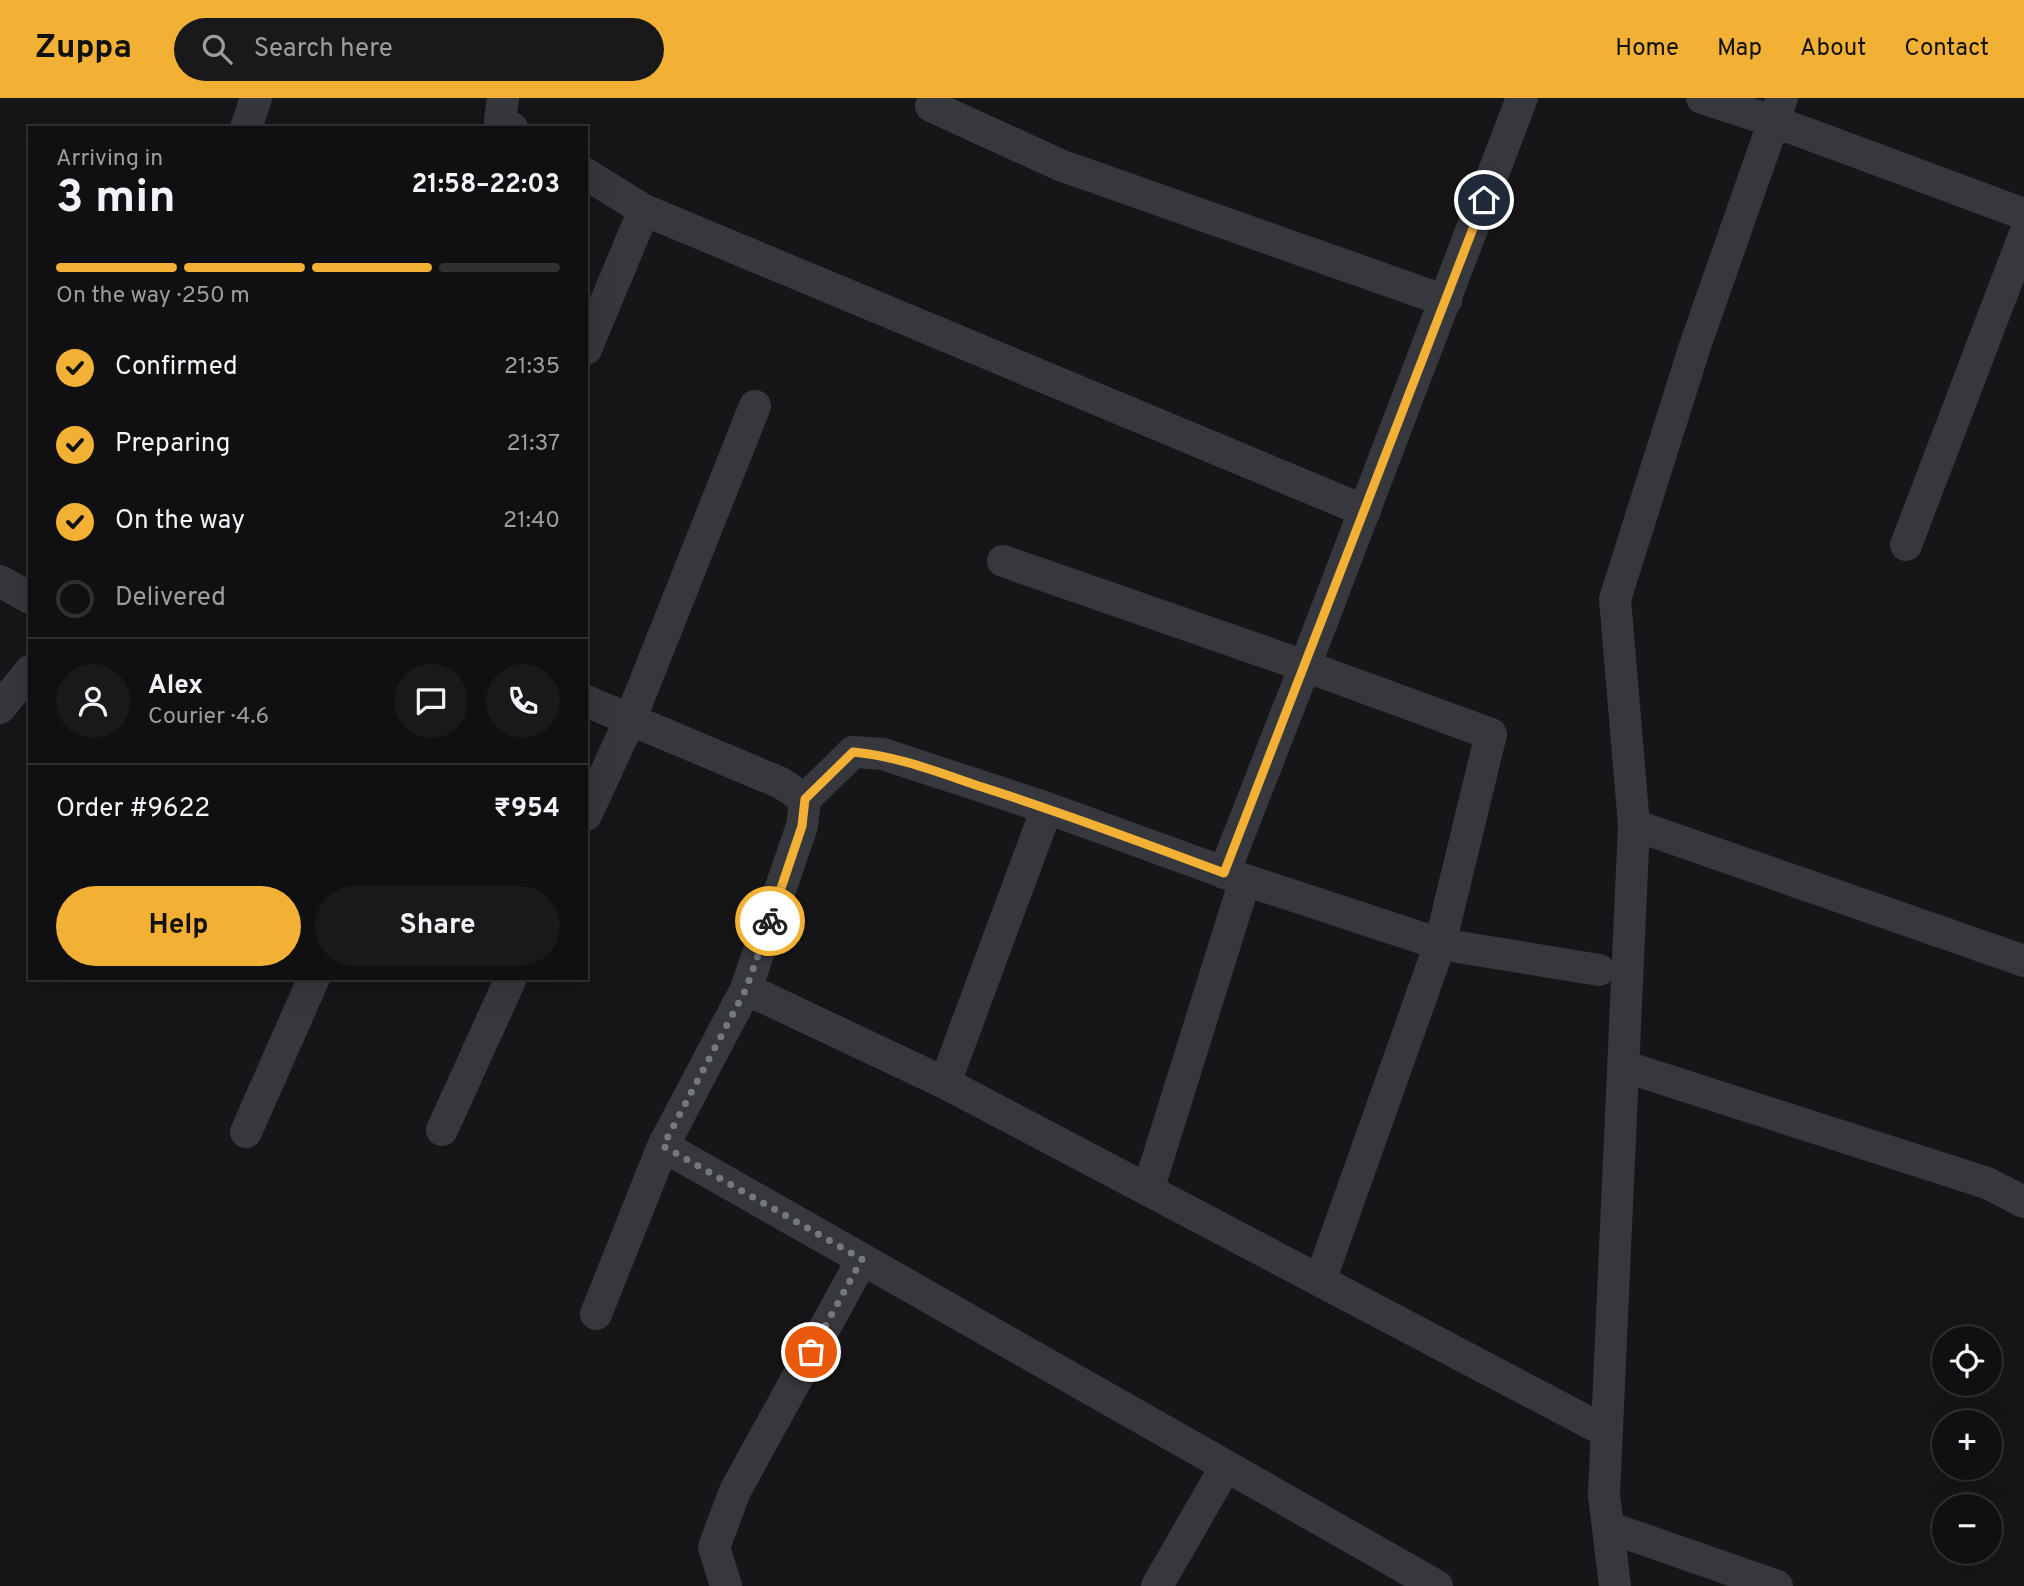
<!DOCTYPE html>
<html lang="en">
<head>
<meta charset="utf-8">
<style>
	:root { --surface:#101012; --page:#19191b; --text:#f1f3f6; --muted:#9c9d9f; --line:#303032; --accent:#f2b134 }
	body { margin:0; font-family:Overpass,sans-serif; background:var(--page); color:var(--text); height:100vh; display:flex; flex-direction:column; font-size:26px; white-space:nowrap }
	* { box-sizing:border-box; margin:0 }
	p { font-size:23px; color:var(--muted) }
	.icon { flex:none; width:38px; height:38px; fill:none; stroke:currentColor; stroke-width:2; stroke-linecap:round; stroke-linejoin:round }
	.map { position:relative; flex:1; overflow:hidden }
	.panel { position:absolute; left:28px; top:28px; width:560px; height:854px; display:flex; flex-direction:column; background:var(--surface); border-radius:0px; box-shadow:0 7px 28px #0002,0 0 0 2px var(--line) }
	.panel>* { flex:none }
	.controls { position:absolute; left:1932px; top:1228px; display:grid; gap:14px }
	.controls a { display:grid; place-items:center; width:70px; height:70px; border-radius:50%; background:var(--surface); box-shadow:0 7px 28px #0002,0 0 0 2px var(--line); font-size:35px }
	.pin { position:absolute; display:grid; place-items:center; width:60px; height:60px; color:#fff; margin:-30px; border:4px solid #fff; border-radius:50%; box-shadow:0 2px 7px #0007 }
	.courier { position:absolute; display:grid; place-items:center; width:70px; height:70px; margin:-35px; border:5px solid #f2b134; border-radius:50%; background:#fff; color:#222; box-shadow:0 2px 9px #0007 }
	.head em { font-style:normal; font-weight:700 }
	.head div { display:flex; flex-direction:column-reverse }
	.head { display:flex; align-items:center; justify-content:space-between; height:119px; padding:0 28px }
	h1 { font-size:46px; font-weight:700; line-height:52px }
	.bar { display:grid; grid-template-columns:repeat(4,1fr); gap:10px 7px; align-content:center; height:84px; padding:0 28px }
	.bar i { height:9px; border-radius:5px; background:var(--line) }
	.bar .current { background:var(--accent) }
	.bar p { grid-column:span 4 }
	.line { display:flex; align-items:center; gap:18px; padding:0 28px; border-top:2px solid var(--line) }
	.line div { flex:1 }
	.round { display:grid; place-items:center; flex:none; width:74px; height:74px; border-radius:37px; background:var(--page) }
	ol { padding:0 28px; list-style:none }
	li { display:flex; align-items:center; gap:21px; height:77px }
	li p { margin-inline-start:auto }
	li .icon { padding:7px; border-radius:50%; background:var(--accent); color:#111; stroke-width:4 }
	li:last-child { color:var(--muted) }
	li i { width:38px; height:38px; border:4px solid var(--line); border-radius:50% }
	.button { display:flex; gap:14px; margin-top:auto; padding:14px 28px }
	.button a { flex:1; height:80px; border-radius:42px; background:var(--accent); color:#111; font-size:28px; font-weight:700; line-height:80px; text-align:center }
	.button a+a { background:var(--page); color:var(--text) }
	header { display:flex; align-items:center; gap:42px; box-sizing:border-box; height:98px; padding:0 35px; background:var(--accent); color:#111 }
	header strong { font-size:33px }
	nav { display:flex; gap:38px; margin-inline-start:auto; font-size:24px }
	.search { width:490px; height:63px; background:var(--page); display:flex; align-items:center; gap:18px; box-sizing:border-box; padding:0 24px; border-radius:38px; color:var(--muted); font-size:26px }
	.map>svg:first-child { display:block }
	.lines { fill:none; stroke-linecap:round; stroke-linejoin:round }
	.street { stroke:#37383d; stroke-width:32 }
	.done { stroke:#757880; stroke-width:7; stroke-dasharray:0 12.6 }
	.route { stroke:#f2b134; stroke-width:9 }
</style>
</head>
<body>
<header>
<strong>Zuppa</strong>
<div class="search"><svg class="icon" aria-label="search" viewBox="0 0 24 24"><circle cx="10" cy="10" r="6"/><path d="M15 15l6 6"/></svg>Search here</div>
<nav><a>Home</a><a>Map</a><a>About</a><a>Contact</a></nav>
</header>
<div class="map">
<svg width="2024" height="1488" viewBox="0 0 2024 1488">
	<rect width="100%" height="100%" fill="#161618"/>
	<g class="lines">
		<path class="street" d="M503 0 500 22 512 30
			M1702 0 1773 23 2024 116
			M931 8 1060 67 1446 203
			M246 30 256 0
			M586 76 644 112 1365 413
			M586 251 644 112
			M1906 447 2024 138
			M1003 463 1305 568 1522 0
			M0 483 30 500
			M586 603 781 685 805 701
			M0 610 30 573
			M1047 710 945 985 1607 1334
			M586 717 630 622 755 308
			M1634 727 2024 863
			M1224 775 1305 568 1491 636 1440 846 1320 1183
			M746 891 945 985
			M1623 968 1987 1085 2024 1104
			M442 1032 511 880
			M246 1034 314 880
			M663 1048 1437 1488
			M1148 1092 1245 782
			M596 1216 663 1048 746 891 802 728 805 701 853 654 883 656 1047 710 1245 782 1440 846 1599 872
			M1608 1429 1777 1488
			M726 1488 714 1449 735 1393 862 1162
			M1157 1488 1226 1368
			M1615 1488 1604 1397 1634 727 1615 501 1695 248 1782 0"/>
	</g>
	<g class="lines">
		<path class="done" d="M770 823 746 891 663 1048 862 1161 811 1254"/>
		<path class="route" d="M770 823 802 728 805 701 853 654C898 658 940 675 982 689 1063 715 1144 745 1224 775L1484 102"/>
	</g>
</svg>
<div class="controls">
<a><svg class="icon" aria-label="locate" viewBox="0 0 24 24"><circle cx="12" cy="12" r="6"/><path d="M12 2v4M12 18v4M2 12h4M18 12h4"/></svg></a>
<a>+</a>
<a>−</a>
</div>
<div class="pin" style="left:811px;top:1254px;background:#ea580c"><svg class="icon" aria-label="bag" viewBox="0 0 24 24"><path d="M5 8h14l-1 12H6zM9 8a3 3 0 0 1 6 0"/></svg></div>
<div class="pin" style="left:1484px;top:102px;background:#1f2937"><svg class="icon" aria-label="home" viewBox="0 0 24 24"><path d="M3 11l9-7 9 7M6 9v11h12V9"/></svg></div>
<div class="courier" style="left:770px;top:823px"><svg class="icon" aria-label="bike" viewBox="0 0 24 24"><circle cx="6" cy="16" r="4"/><circle cx="18" cy="16" r="4"/><path d="M6 16l4-8h5l3 8M10 8l3 8H6M13 5h3"/></svg></div>
<section class="panel">
<div class="head"><div><h1>3 min</h1><p>Arriving in</p></div><em>21:58–22:03</em></div>
<div class="bar"><i class="current"></i><i class="current"></i><i class="current"></i><i></i><p>On the way · 250 m</p></div>
<ol>
<li><svg class="icon" aria-label="check" viewBox="0 0 24 24"><path d="M5 12l5 5 9-10"/></svg>Confirmed<p>21:35</p></li>
<li><svg class="icon" aria-label="check" viewBox="0 0 24 24"><path d="M5 12l5 5 9-10"/></svg>Preparing<p>21:37</p></li>
<li><svg class="icon" aria-label="check" viewBox="0 0 24 24"><path d="M5 12l5 5 9-10"/></svg>On the way<p>21:40</p></li>
<li><i></i>Delivered</li>
</ol>
<div class="line" style="height:126px"><a class="round"><svg class="icon" aria-label="person" viewBox="0 0 24 24"><circle cx="12" cy="8" r="4"/><path d="M4 21q1-7 8-7t8 7"/></svg></a><div><b>Alex</b><p>Courier · 4.6</p></div><a class="round"><svg class="icon" aria-label="chat" viewBox="0 0 24 24"><path d="M4 5h16v11H9l-5 4z"/></svg></a><a class="round"><svg class="icon" aria-label="phone" viewBox="0 0 24 24"><path d="M5 4h4l2 5-3 2q2 4 5 5l2-3 5 2v4C11 20 4 13 5 4z"/></svg></a></div>
<div class="line" style="height:91px"><div>Order #9622</div><b>₹954</b></div>
<div class="button"><a>Help</a><a>Share</a></div>
</section>
</div>
</body>
</html>
